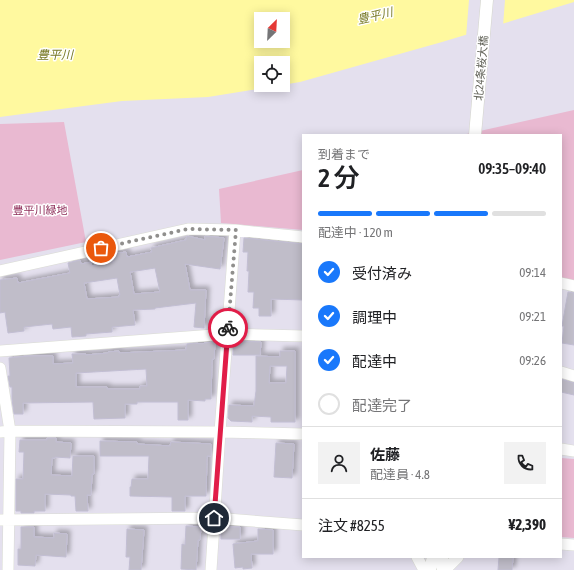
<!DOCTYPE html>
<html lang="ja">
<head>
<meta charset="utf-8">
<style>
	:root { --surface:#fff; --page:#f2f2f2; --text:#202124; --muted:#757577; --line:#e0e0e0; --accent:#1978fb }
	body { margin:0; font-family:"Asap Condensed","Noto Sans JP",sans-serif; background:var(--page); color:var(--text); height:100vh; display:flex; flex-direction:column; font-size:15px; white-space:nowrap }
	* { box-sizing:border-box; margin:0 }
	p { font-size:13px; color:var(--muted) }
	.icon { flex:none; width:22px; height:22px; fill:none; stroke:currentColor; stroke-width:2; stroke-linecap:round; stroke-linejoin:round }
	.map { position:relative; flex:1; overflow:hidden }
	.details { position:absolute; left:302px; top:134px; width:260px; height:424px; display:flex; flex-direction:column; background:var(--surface); border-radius:0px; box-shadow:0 2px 10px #0003 }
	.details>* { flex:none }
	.needle { width:26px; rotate:24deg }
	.controls { position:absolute; left:254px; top:12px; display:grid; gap:8px }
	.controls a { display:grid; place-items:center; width:36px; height:36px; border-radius:0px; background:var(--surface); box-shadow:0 2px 10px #0003; font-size:20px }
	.pin { position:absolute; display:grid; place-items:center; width:34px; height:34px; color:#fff; margin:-17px; border:2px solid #fff; border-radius:50%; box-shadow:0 1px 4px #0007 }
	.courier { position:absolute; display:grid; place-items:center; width:40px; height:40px; margin:-20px; border:3px solid #e11d48; border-radius:50%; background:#fff; color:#222; box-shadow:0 1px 5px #0007 }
	.overview em { font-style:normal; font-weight:600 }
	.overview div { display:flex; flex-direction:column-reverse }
	.overview { display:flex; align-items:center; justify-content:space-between; height:68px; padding:0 16px }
	h1 { font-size:26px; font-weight:600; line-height:30px }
	.bar { display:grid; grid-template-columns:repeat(4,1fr); gap:6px 4px; align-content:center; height:48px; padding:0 16px }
	.bar i { height:5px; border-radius:3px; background:var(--line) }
	.bar .on { background:var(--accent) }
	.bar p { grid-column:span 4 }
	.line { display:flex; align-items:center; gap:10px; padding:0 16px; border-top:1px solid var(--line) }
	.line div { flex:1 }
	.round { display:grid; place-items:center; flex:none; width:42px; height:42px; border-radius:0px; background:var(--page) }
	ol { padding:0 16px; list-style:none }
	li { display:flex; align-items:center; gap:12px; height:44px }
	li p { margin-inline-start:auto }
	li .icon { padding:4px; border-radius:50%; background:var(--accent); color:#fff; stroke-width:4 }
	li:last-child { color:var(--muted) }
	li i { width:22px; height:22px; border:2px solid var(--line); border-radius:50% }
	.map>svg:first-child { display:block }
	.green { fill:#e9b9d1 }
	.water { fill:#fff99f; fill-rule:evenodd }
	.pier { fill:#e4e0ee }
	.building { fill:#c0bdc9; stroke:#c2bed3; fill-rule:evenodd; filter:url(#shadow) }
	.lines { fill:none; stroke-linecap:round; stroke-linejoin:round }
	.street-casing { stroke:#dadcd3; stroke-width:12 }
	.secondary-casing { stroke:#d4d6cb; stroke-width:13 }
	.street { stroke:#fff; stroke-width:11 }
	.secondary { stroke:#fff; stroke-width:12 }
	.done { stroke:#908f8d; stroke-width:4; stroke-dasharray:0 7.2 }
	.route { stroke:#e11d48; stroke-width:5 }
	.labels { text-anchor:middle; stroke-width:3; stroke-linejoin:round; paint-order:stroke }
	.street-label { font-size:11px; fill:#626359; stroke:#fff }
	.park-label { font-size:11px; fill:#8e2d59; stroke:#fff }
	.water-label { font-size:12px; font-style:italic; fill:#787a25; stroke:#fff }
</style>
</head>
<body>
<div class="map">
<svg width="574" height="570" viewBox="0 0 574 570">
	<defs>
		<filter id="shadow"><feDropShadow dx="3.5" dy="-3.5" stdDeviation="2" flood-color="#0004"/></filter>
	</defs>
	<rect width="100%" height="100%" fill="#e4e0ee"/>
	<path class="green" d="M574 110V283L561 280V135H462Z
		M64 122 86 242 0 260V124Z
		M303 170V230L221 223 219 189Z
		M561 458 574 459V538L561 537Z"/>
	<path class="water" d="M0 0H574V2L442 42 300 82 208 97 122 101 15 115 0 117ZM261 19H283V41H261ZM261 63H283V85H261Z"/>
	<path class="pier" d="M469 0H505L503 26 466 37Z"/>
	<path class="building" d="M187 236 205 240V236L224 238 220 269 185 264 190 290H206L204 328 194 327 196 303 155 308V309L133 310 135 325 112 327V332L86 334V336L72 337 71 327 53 329 52 324 24 327V331L8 333 5 312 0 313V280L17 278 18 283 70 273 68 263 80 260 81 264 91 262V266L114 262 112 254 126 252 127 257 152 252 151 248 186 240ZM155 268 160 292 134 294 130 272ZM117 278 120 295H119V297L87 299 84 283Z
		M244 238 303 244V300L271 299V316H259V308H253L254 292H248L249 271H247L248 252H243Z
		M568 292 574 293V345L562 343 564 326H562Z
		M234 341 261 342 260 355H233Z
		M215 342 214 359H212L211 399H205V401L188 400V420H178V402H137V404H125V418L94 419 93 402 23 403V414H14L12 399V387H10L8 376H10L9 358 28 356H53V364L73 363 72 354H86V355L108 353V352L119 351V353L186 350 187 344 194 343 203 344 204 343ZM146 369 147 386H140V389H107V387H76V373Z
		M280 351H295V422H271V417L252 416V422L231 421 228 418 229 405 254 406 256 391V356L280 357ZM270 366H287L286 383H269Z
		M561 379 574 383V395L561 392Z
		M47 438H56V442L71 443 70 458 55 457V458H52L51 475 72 476 73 456H94V474H92L91 495H87L88 511H76L75 496H71V495L45 494V511H34V513H21V511H16V479H23L24 452H19L20 440H47Z
		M100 441 137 442V444L170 446 171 442 211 444V456H207L206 496H185V511H172V497L130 496V487H131L132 479H148L149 456H100Z
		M276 443 294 444 292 478 274 477Z
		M186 526 201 527 200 540H198L196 570 181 569 182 544 185 545Z
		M21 527H34V537L54 538V533L67 534 66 557 36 555 35 566 18 565V549H21Z
		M221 527H240V539H221Z
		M127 529 144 530 141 570H129L130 557H126Z
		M258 529 273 530V554H251L252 568 243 569V567L235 568 233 544 258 541Z
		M499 557H513L512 570H498Z"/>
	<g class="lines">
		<defs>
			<path id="street" d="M0 271 188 229 235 230 303 237
				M561 283 574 286
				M0 351 227 334 303 336
				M0 368 10 431 8 570
				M561 372 574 376
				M0 432 10 431 220 432 303 434
				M561 449 574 451
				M0 520 214 518 303 525
				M561 544 574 545
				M417 557 424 570
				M211 570 220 432 235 230
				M447 570 448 567 458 557"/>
			<path id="secondary" d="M475 135 487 0
				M442 557 443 570
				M430 570 433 557"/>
		</defs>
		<use href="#street" class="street-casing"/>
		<use href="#secondary" class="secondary-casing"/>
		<use href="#street" class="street"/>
		<use href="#secondary" class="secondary"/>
	</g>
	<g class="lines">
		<path class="done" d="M101 248 188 229 236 230 228 328"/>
		<path class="route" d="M214 518 228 328"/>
	</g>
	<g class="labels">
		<g class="street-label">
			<text transform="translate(481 68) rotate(-85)" y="4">北24条桜大橋</text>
		</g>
		<g class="park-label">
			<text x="40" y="214">豊平川緑地</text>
		</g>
		<g class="water-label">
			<text transform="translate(375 16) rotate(-13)" y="4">豊平川</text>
			<text x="55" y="59">豊平川</text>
		</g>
	</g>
</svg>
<div class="controls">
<a><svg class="needle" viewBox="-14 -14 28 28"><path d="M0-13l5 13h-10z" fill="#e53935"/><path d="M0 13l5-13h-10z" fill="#757577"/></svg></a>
<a><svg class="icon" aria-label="locate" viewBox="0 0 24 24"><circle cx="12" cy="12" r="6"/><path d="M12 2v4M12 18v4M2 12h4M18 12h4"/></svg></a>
</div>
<div class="pin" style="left:101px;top:248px;background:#ea580c"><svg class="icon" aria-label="bag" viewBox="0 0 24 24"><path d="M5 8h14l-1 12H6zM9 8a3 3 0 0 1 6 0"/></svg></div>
<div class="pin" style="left:214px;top:518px;background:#1f2937"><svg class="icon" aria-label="home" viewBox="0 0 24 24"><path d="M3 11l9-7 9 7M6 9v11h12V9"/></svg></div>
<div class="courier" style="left:228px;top:328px"><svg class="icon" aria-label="bike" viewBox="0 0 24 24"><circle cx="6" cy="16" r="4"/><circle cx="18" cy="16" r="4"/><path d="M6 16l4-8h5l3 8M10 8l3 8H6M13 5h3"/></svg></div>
<section class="details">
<div class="overview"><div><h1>2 分</h1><p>到着まで</p></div><em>09:35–09:40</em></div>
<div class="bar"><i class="on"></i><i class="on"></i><i class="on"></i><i></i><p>配達中 · 120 m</p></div>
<ol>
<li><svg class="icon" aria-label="check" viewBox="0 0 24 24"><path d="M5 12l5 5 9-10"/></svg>受付済み<p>09:14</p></li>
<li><svg class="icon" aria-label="check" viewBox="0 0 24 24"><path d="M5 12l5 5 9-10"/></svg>調理中<p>09:21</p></li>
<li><svg class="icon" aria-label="check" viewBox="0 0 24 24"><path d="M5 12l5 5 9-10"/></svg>配達中<p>09:26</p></li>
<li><i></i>配達完了</li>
</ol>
<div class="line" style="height:72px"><a class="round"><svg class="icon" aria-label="person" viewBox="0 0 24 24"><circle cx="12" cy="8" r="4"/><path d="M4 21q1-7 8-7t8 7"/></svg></a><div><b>佐藤</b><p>配達員 · 4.8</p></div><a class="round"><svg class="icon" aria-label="phone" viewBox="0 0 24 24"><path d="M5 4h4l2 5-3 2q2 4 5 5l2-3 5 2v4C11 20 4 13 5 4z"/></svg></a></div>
<div class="line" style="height:52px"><div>注文 #8255</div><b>¥2,390</b></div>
</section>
</div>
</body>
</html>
